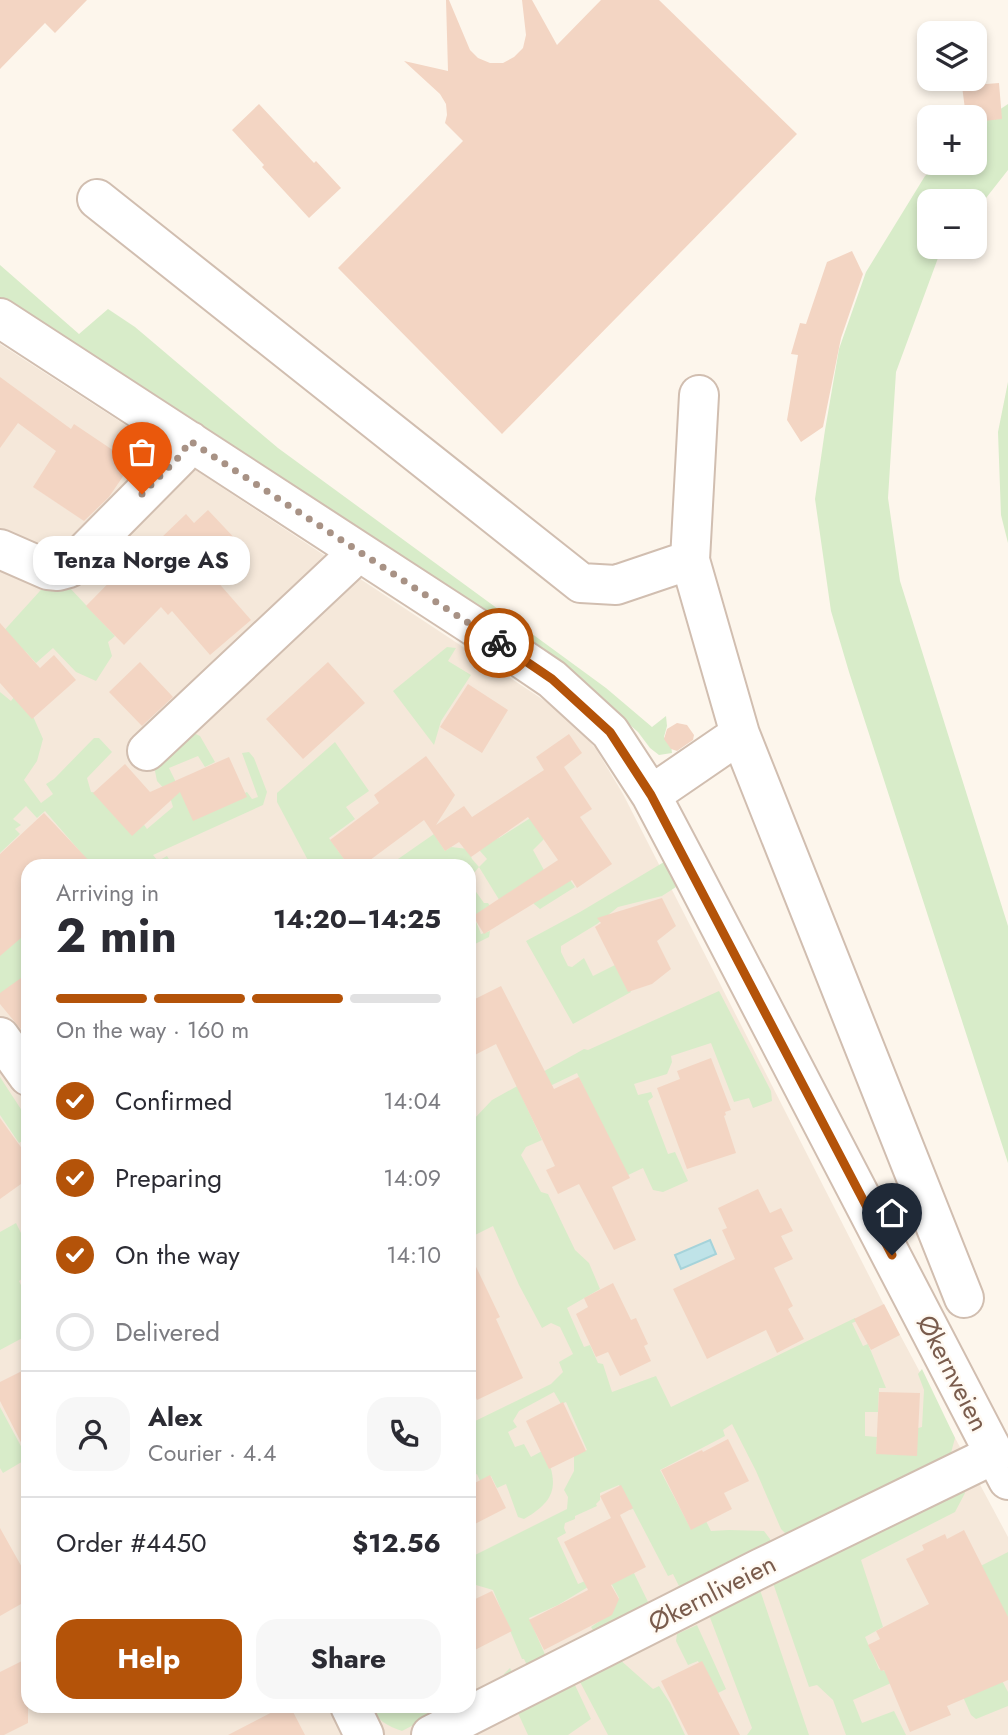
<!DOCTYPE html>
<html lang="en">
<head>
<meta charset="utf-8">
<style>
	:root { --surface:#fff; --page:#f7f7f7; --text:#2b2b33; --muted:#7c7c81; --line:#e1e1e2; --accent:#b45309 }
	body { margin:0; font-family:Jost,sans-serif; background:var(--page); color:var(--text); height:100vh; display:flex; flex-direction:column; font-size:26px; white-space:nowrap }
	* { box-sizing:border-box; margin:0 }
	p { font-size:23px; color:var(--muted) }
	.icon { flex:none; width:38px; height:38px; fill:none; stroke:currentColor; stroke-width:2; stroke-linecap:round; stroke-linejoin:round }
	.map { position:relative; flex:1; overflow:hidden }
	.details { position:absolute; left:21px; top:859px; width:455px; height:854px; display:flex; flex-direction:column; background:var(--surface); border-radius:21px; box-shadow:0 4px 10px #0003 }
	.details>* { flex:none }
	.tools { position:absolute; left:917px; top:21px; display:grid; gap:14px }
	.tools a { display:grid; place-items:center; width:70px; height:70px; border-radius:14px; background:var(--surface); box-shadow:0 4px 10px #0003; font-size:35px }
	.pin { position:absolute; display:grid; place-items:center; width:60px; height:60px; color:#fff; margin:-72px -30px; border-radius:50% 50% 50% 0; rotate:-45deg; box-shadow:0 0 7px #0007 }
	.pin .icon { rotate:45deg }
	.courier { position:absolute; display:grid; place-items:center; width:70px; height:70px; margin:-35px; border:5px solid #b45309; border-radius:50%; background:#fff; color:#222; box-shadow:0 2px 9px #0007 }
	.bubble { position:absolute; height:49px; border-radius:21px; background:var(--surface); box-shadow:0 4px 10px #0003; font-size:23px; font-weight:700; line-height:49px; text-align:center }
	.headline em { font-style:normal; font-weight:700 }
	.headline div { display:flex; flex-direction:column-reverse }
	.headline { display:flex; align-items:center; justify-content:space-between; height:119px; padding:0 35px }
	h1 { font-size:46px; font-weight:700; line-height:52px }
	.bar { display:grid; grid-template-columns:repeat(4,1fr); gap:10px 7px; align-content:center; height:84px; padding:0 35px }
	.bar i { height:9px; border-radius:5px; background:var(--line) }
	.bar .on { background:var(--accent) }
	.bar p { grid-column:span 4 }
	.line { display:flex; align-items:center; gap:18px; padding:0 35px; border-top:2px solid var(--line) }
	.line div { flex:1 }
	.round { display:grid; place-items:center; flex:none; width:74px; height:74px; border-radius:21px; background:var(--page) }
	ol { padding:0 35px; list-style:none }
	li { display:flex; align-items:center; gap:21px; height:77px }
	li p { margin-inline-start:auto }
	li .icon { padding:7px; border-radius:50%; background:var(--accent); color:#fff; stroke-width:4 }
	li:last-child { color:var(--muted) }
	li i { width:38px; height:38px; border:4px solid var(--line); border-radius:50% }
	.primary-button { display:flex; gap:14px; margin-top:auto; padding:14px 35px }
	.primary-button a { flex:1; height:80px; border-radius:21px; background:var(--accent); color:#fff; font-size:28px; font-weight:700; line-height:80px; text-align:center }
	.primary-button a+a { background:var(--page); color:var(--text) }
	.map>svg:first-child { display:block }
	.residential { fill:#f5e8da; fill-rule:evenodd }
	.green { fill:#d8ecc9 }
	.water { fill:#bfe3e8; stroke:#a5d3da; stroke-width:2 }
	.building { fill:#f3d5c3 }
	.lines { fill:none; stroke-linecap:round; stroke-linejoin:round }
	.minor-casing { stroke:#d1beb0; stroke-width:42 }
	.minor { stroke:#fff; stroke-width:38 }
	.done { stroke:#a89285; stroke-width:7; stroke-dasharray:0 12.6 }
	.route { stroke:#b45309; stroke-width:9 }
	.labels { text-anchor:middle; stroke-width:5; stroke-linejoin:round; paint-order:stroke }
	.street-label { font-size:26px; fill:#7a5c4d; stroke:#fffaf3 }
</style>
</head>
<body>
<div class="map">
<svg width="1008" height="1735" viewBox="0 0 1008 1735">
	<rect width="100%" height="100%" fill="#fdf6ec"/>
	<path class="residential" d="M0 344 206 477 548 703 574 724 596 749 623 794 883 1303 1008 1537V1735H0ZM28 866H469V1706H28Z"/>
	<path class="green" d="M1008 104V170L975 212V201H929V247H947L938 258 896 372 888 498 900 581 1008 926V1163L849 672 831 611 815 499 825 430 839 349 866 272 925 176 940 163H975V132L996 112Z
		M0 265 79 334 108 309 135 327 278 448 606 688 652 727 666 716 667 726 664 737 671 745 672 753 659 755 650 748 638 732 557 661 0 300Z
		M1008 382V543L1001 515 998 432Z
		M49 581 69 587 115 636 108 642 112 656 96 681 76 672 53 648 36 663 26 652 0 635Z
		M447 647 456 648 448 661 471 675 441 721 434 745 393 691Z
		M0 692 11 701 15 696 32 714 43 739 37 761 24 780 41 803 53 794 46 784 54 779 94 738H99L112 752 87 778 91 792 99 793 142 822 147 829 173 807 169 794 157 781 153 761 190 731 200 736 215 762 205 767 198 756 169 768 193 817 247 792 252 799 258 797 242 753 249 752 254 758 267 792 263 805 153 855 158 861 167 856 173 866H86L90 863 45 811 37 818 26 806 13 819 21 825 15 829 20 834 0 853Z
		M335 742 369 791 346 807 355 819 329 838 349 866H311L277 802V793Z
		M532 817 545 838 533 850 545 872 559 864 575 887 540 909 534 904 522 885 507 894 518 913 506 911 479 867 469 879V866H388L434 834 445 851 451 847 468 849 472 859 479 867 487 859 480 851 476 843 499 838Z
		M664 862 676 887 662 896 618 907 597 924 561 946V952L568 966 572 967 584 958 593 976 615 965 631 992 573 1024 526 941 580 912Z
		M469 882 484 903H488L490 906 475 919 481 934 490 931 489 937 469 947Z
		M28 931V976L0 996V954Z
		M719 991 771 1091 772 1101 753 1108 749 1098 734 1102 711 1043 671 1056 672 1062 667 1074 634 1084 638 1095 651 1092 653 1097 648 1101 668 1154 675 1152 688 1181 663 1192 653 1190 643 1168 626 1176 577 1073 523 1099 542 1140 526 1147 521 1155 541 1192 548 1194 575 1250 589 1263 600 1289 567 1308 584 1347 590 1345 598 1363 603 1364 612 1392 656 1376 671 1407 855 1318 857 1321 852 1323 863 1346 868 1344 886 1388H879L878 1412H865V1436L877 1437 876 1453 918 1428 922 1427 924 1390 918 1374 922 1369 955 1438 951 1453 945 1462 787 1535 781 1529 756 1471 732 1424 723 1430 725 1436 660 1470 691 1529 706 1521 711 1531 729 1530 764 1531 770 1539 773 1549 677 1592 675 1588 679 1586 673 1574 668 1576 633 1509 630 1510 619 1485 600 1493V1500L596 1504 597 1506 575 1516V1519L565 1523 564 1528 566 1533 557 1538 578 1584 585 1581 588 1587 558 1605 529 1618 547 1659 503 1680 504 1674 510 1668 512 1672 527 1665 524 1659H522L493 1590 469 1583V1558L567 1509 568 1497 564 1490 574 1471V1455L587 1450 566 1402 561 1404 554 1392 519 1411 513 1421 517 1427 508 1432 515 1447 524 1444 531 1457 544 1450C559 1484 557 1500 524 1519L518 1517 506 1484 497 1488 491 1476 480 1481 477 1474 469 1478V1424L551 1384 563 1372 559 1362 573 1354 560 1327 551 1323 542 1328 519 1285 493 1226 469 1238V1121L474 1119 492 1100 584 1049 588 1050Z
		M0 1077 28 1120V1137L19 1143 0 1115Z
		M16 1223 28 1247V1275L19 1281 28 1300V1335L0 1350V1232Z
		M0 1407 23 1450 25 1460 3 1473 0 1468Z
		M962 1486 965 1493 955 1512 861 1560 883 1627 865 1637 879 1669 892 1673 927 1667 853 1700 862 1723 894 1711 906 1735H846L833 1700 817 1685 809 1687 773 1583Z
		M1008 1552V1636L988 1654 1008 1692V1706L976 1719 971 1715 942 1649 961 1576Z
		M632 1569 650 1606 595 1633 591 1627 611 1613 619 1598 610 1581Z
		M755 1589 760 1590 809 1735H747L752 1728 709 1615Z
		M697 1625 726 1689 714 1695 698 1661 688 1665 676 1641 677 1634Z
		M618 1658 653 1689 659 1686 670 1703 685 1735H608L579 1680Z
		M574 1683 591 1719 568 1735H528L517 1711Z
		M370 1706H450L402 1731C387 1726 377 1720 370 1706Z"/>
	<path class="water" d="M710 1240 716 1254 681 1269 675 1255Z"/>
	<path class="building" d="M0 0H87L55 33 45 23 0 69Z
		M446 0H449L470 50 478 58 490 63H503L514 57 523 48 526 35 522 0H532L557 45 601 0H659L797 134 502 434 338 268 463 141 445 123 447 115 446 104 440 94 404 61 448 71Z
		M999 83 1002 119 975 122V117H966L962 86Z
		M259 104 314 163 316 161 341 188 309 218 262 167 264 165 232 130Z
		M852 251 863 274 841 338 823 427 801 442 787 420 798 355 791 354 800 323 806 324 827 262Z
		M0 377 71 429 74 424 132 463 109 497 84 521 33 487 56 451 18 423 0 448Z
		M208 510 241 545 239 547 245 553 216 580 251 620 210 655 172 611 168 615 161 607 124 645 86 606 134 557 137 561 186 514 194 523Z
		M0 623 40 668 54 655 76 680 32 719 0 683Z
		M140 662 173 697 142 726 109 692Z
		M328 662 365 703 303 759 266 719Z
		M468 684 508 710 482 753 440 727Z
		M677 723 687 725 694 735 693 740 677 751 671 749 664 739 667 729Z
		M569 734 582 753 564 767 592 809 580 817 612 864 577 888 572 880 484 934 473 916 558 860 528 817 471 857 459 842 445 851 424 820 362 866H349L330 840 379 803 374 795 426 756 455 795 436 825 464 806 472 817 544 770 536 757Z
		M229 757 247 797 193 821 180 792 132 836 93 793 125 764 150 792Z
		M44 813 94 866H28V932L0 956V854Z
		M662 898 676 926 657 941 671 969 652 984 628 992 595 927 601 923 597 918Z
		M28 973V1038L0 1004V993Z
		M501 986 554 1089 579 1077 630 1178 612 1187 636 1240 614 1250 579 1184 558 1194 546 1170 555 1166 496 1044 469 1058V1002Z
		M711 1058 731 1110 725 1112 726 1115 724 1116 736 1153 687 1169 657 1088 680 1079 677 1071Z
		M0 1118 28 1157V1179L0 1199Z
		M758 1189 770 1213 781 1208 793 1231 781 1236 793 1259 774 1268 793 1306 788 1309 804 1339 777 1353 766 1330 707 1359 673 1289 735 1259 722 1230 727 1228 718 1208Z
		M469 1252 500 1317 496 1319 523 1378 477 1400 469 1383Z
		M613 1283 631 1320 636 1318 648 1344 644 1346 651 1361 620 1376 608 1352 596 1357 576 1314 588 1307 584 1298Z
		M884 1304 900 1335 871 1350 854 1319Z
		M28 1368V1456L0 1401V1382Z
		M879 1392 920 1393 917 1456 876 1454Z
		M563 1402 586 1451 549 1469 526 1421Z
		M728 1439 749 1481 724 1493 732 1509 691 1530 661 1470 702 1450 703 1452Z
		M490 1475 506 1508 469 1527V1486Z
		M621 1485 633 1508 620 1515 646 1567 611 1585 619 1599 612 1615 544 1650 529 1620 588 1590 564 1542 611 1518 600 1496Z
		M0 1528 28 1578V1600L0 1616Z
		M964 1530 1008 1617V1680L947 1706 951 1715 910 1732 884 1670 881 1671 868 1645 880 1639 876 1631 929 1604 906 1559 924 1550 922 1545 945 1534 947 1539Z
		M492 1591 512 1631 469 1653V1602Z
		M28 1658V1723L4 1735H0V1672Z
		M702 1661 740 1735H688L661 1681Z
		M284 1706H290L305 1735H228Z"/>
	<g class="lines">
		<defs>
			<path id="minor" d="M97 199 581 583 616 585 690 560
				M0 318 475 627 552 679 610 732 651 795 689 867 1008 1480
				M0 549 48 570 58 571 69 568 179 457 190 441
				M740 734 964 1298
				M147 751 346 564 356 550
				M651 795 740 734 690 560 699 395
				M0 1037 28 1076
				M350 1706 364 1735
				M431 1735 761 1568 995 1454"/>
		</defs>
		<use href="#minor" class="minor-casing"/>
		<use href="#minor" class="minor"/>
	</g>
	<g class="lines">
		<path class="done" d="M142 494 179 457 190 441 499 643"/>
		<path class="route" d="M499 643 552 679 610 732 651 795 892 1255"/>
	</g>
	<g class="labels">
		<g class="street-label">
			<text transform="translate(953 1373) rotate(63)" y="9">Økernveien</text>
			<text transform="translate(712 1593) rotate(-27)" y="9">Økernliveien</text>
		</g>
	</g>
</svg>
<div class="tools">
<a><svg class="icon" aria-label="layers" viewBox="0 0 24 24"><path d="M12 4l9 5-9 5-9-5zM3 14l9 5 9-5"/></svg></a>
<a>+</a>
<a>−</a>
</div>
<div class="pin" style="left:142px;top:494px;background:#ea580c"><svg class="icon" aria-label="bag" viewBox="0 0 24 24"><path d="M5 8h14l-1 12H6zM9 8a3 3 0 0 1 6 0"/></svg></div>
<div class="pin" style="left:892px;top:1255px;background:#1f2937"><svg class="icon" aria-label="home" viewBox="0 0 24 24"><path d="M3 11l9-7 9 7M6 9v11h12V9"/></svg></div>
<div class="courier" style="left:499px;top:643px"><svg class="icon" aria-label="bike" viewBox="0 0 24 24"><circle cx="6" cy="16" r="4"/><circle cx="18" cy="16" r="4"/><path d="M6 16l4-8h5l3 8M10 8l3 8H6M13 5h3"/></svg></div>
<div class="bubble" style="left:33px;top:536px;width:217px">Tenza Norge AS</div>
<section class="details">
<div class="headline"><div><h1>2 min</h1><p>Arriving in</p></div><em>14:20–14:25</em></div>
<div class="bar"><i class="on"></i><i class="on"></i><i class="on"></i><i></i><p>On the way · 160 m</p></div>
<ol>
<li><svg class="icon" aria-label="check" viewBox="0 0 24 24"><path d="M5 12l5 5 9-10"/></svg>Confirmed<p>14:04</p></li>
<li><svg class="icon" aria-label="check" viewBox="0 0 24 24"><path d="M5 12l5 5 9-10"/></svg>Preparing<p>14:09</p></li>
<li><svg class="icon" aria-label="check" viewBox="0 0 24 24"><path d="M5 12l5 5 9-10"/></svg>On the way<p>14:10</p></li>
<li><i></i>Delivered</li>
</ol>
<div class="line" style="height:126px"><a class="round"><svg class="icon" aria-label="person" viewBox="0 0 24 24"><circle cx="12" cy="8" r="4"/><path d="M4 21q1-7 8-7t8 7"/></svg></a><div><b>Alex</b><p>Courier · 4.4</p></div><a class="round"><svg class="icon" aria-label="phone" viewBox="0 0 24 24"><path d="M5 4h4l2 5-3 2q2 4 5 5l2-3 5 2v4C11 20 4 13 5 4z"/></svg></a></div>
<div class="line" style="height:91px"><div>Order #4450</div><b>$12.56</b></div>
<div class="primary-button"><a>Help</a><a>Share</a></div>
</section>
</div>
</body>
</html>
